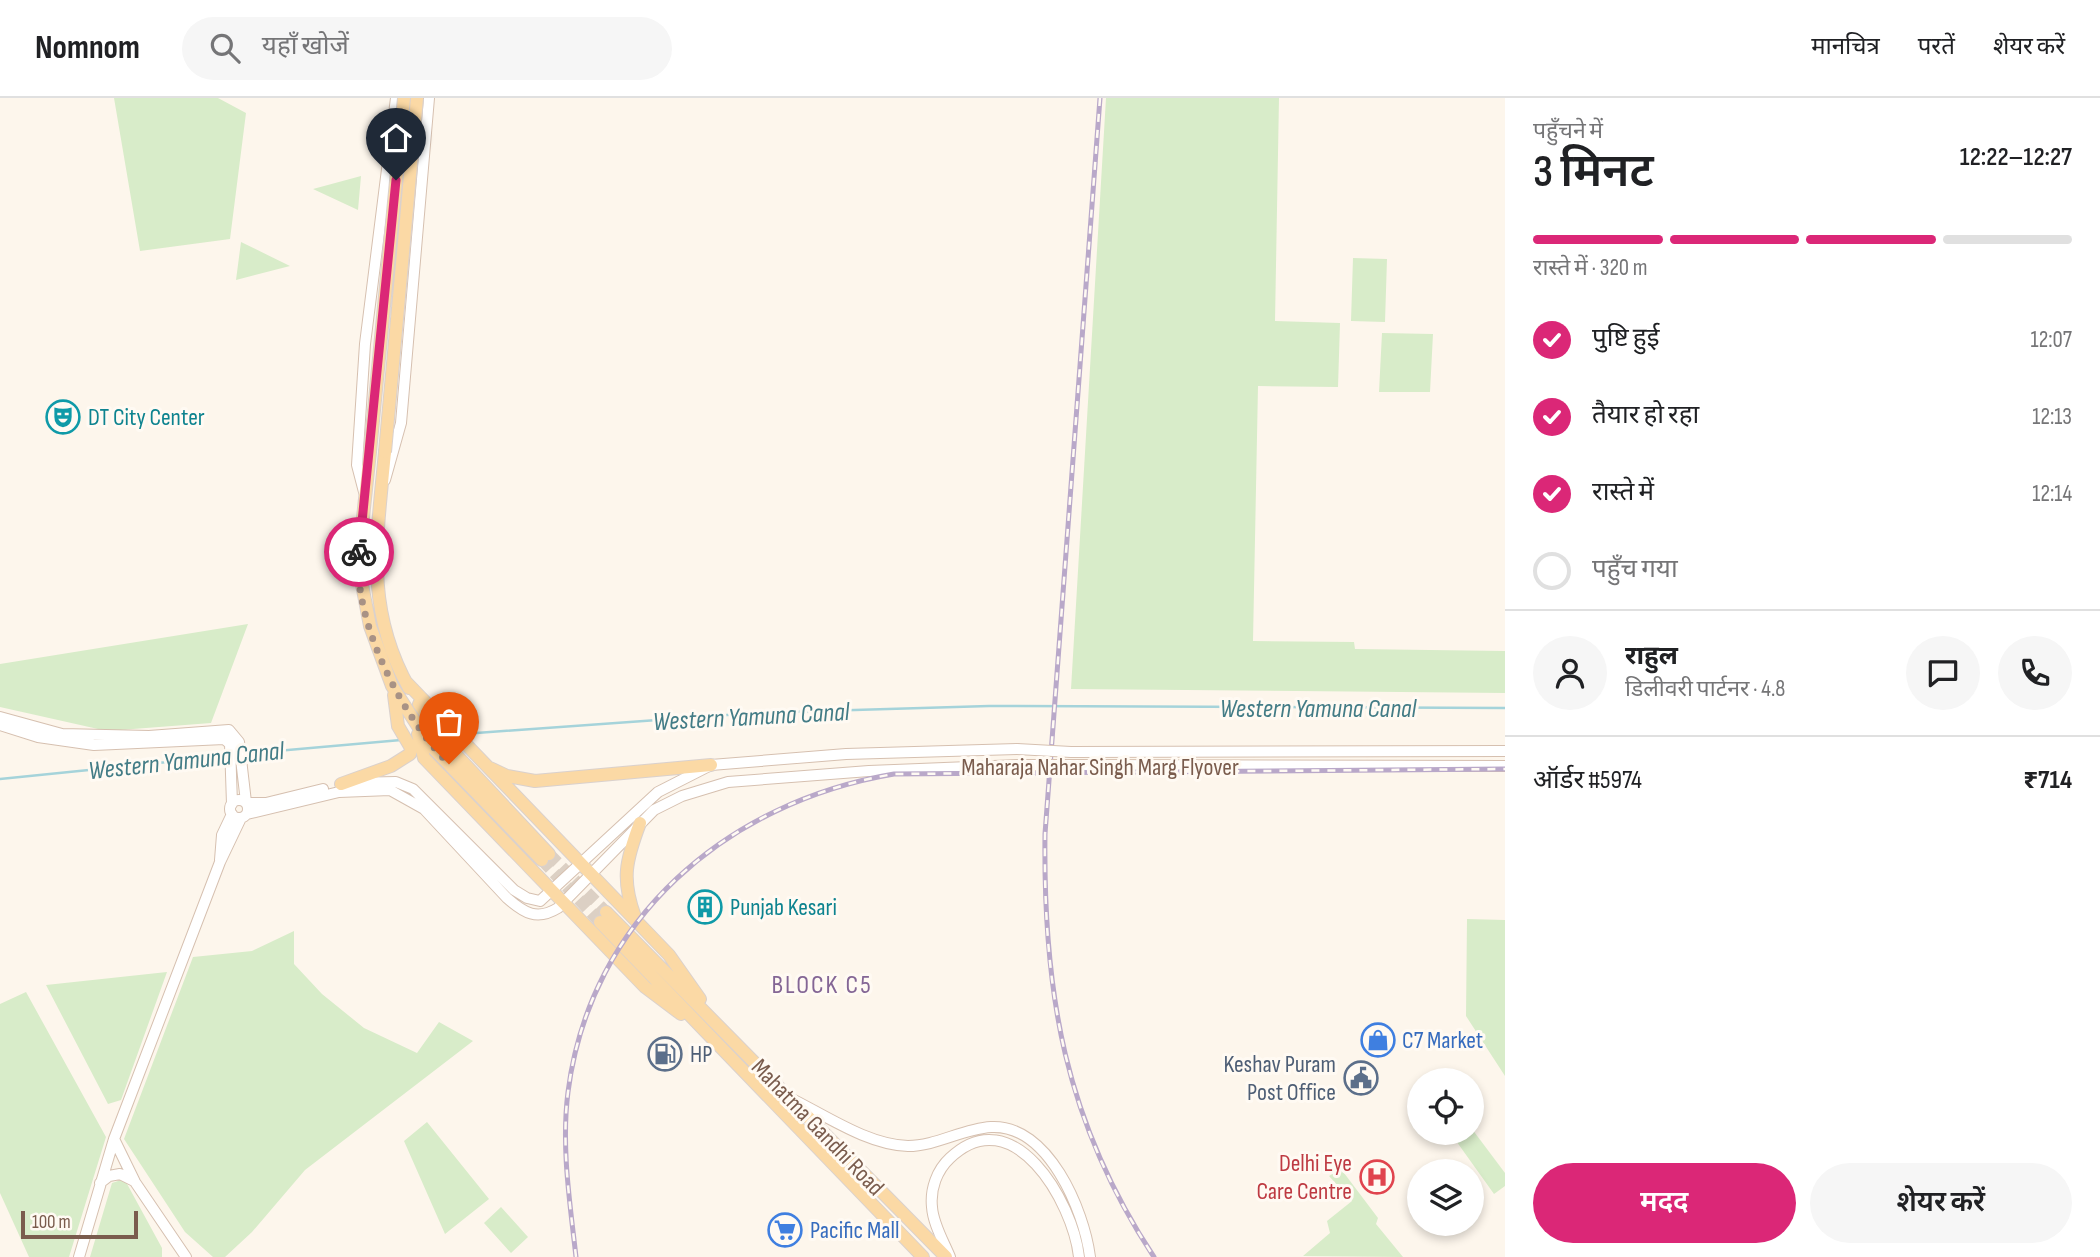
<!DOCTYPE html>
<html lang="hi">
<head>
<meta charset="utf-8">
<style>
	:root { --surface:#fff; --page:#f6f6f6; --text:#202124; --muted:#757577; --line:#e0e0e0; --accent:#db2777 }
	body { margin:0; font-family:"Sofia Sans Condensed","Noto Sans Devanagari",sans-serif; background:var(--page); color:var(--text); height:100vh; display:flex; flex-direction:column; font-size:26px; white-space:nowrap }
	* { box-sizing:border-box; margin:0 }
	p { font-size:23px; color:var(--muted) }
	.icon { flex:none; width:38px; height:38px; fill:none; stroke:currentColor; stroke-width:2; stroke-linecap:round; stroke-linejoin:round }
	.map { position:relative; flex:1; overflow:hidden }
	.side { display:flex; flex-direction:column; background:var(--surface); width:595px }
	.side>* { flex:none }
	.tools { position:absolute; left:1407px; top:970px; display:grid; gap:14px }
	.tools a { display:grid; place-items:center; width:77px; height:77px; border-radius:50%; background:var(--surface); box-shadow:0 4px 10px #0003; font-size:35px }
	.scale { position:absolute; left:21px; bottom:18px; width:117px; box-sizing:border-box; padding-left:7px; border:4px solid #7a5c4d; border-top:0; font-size:19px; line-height:24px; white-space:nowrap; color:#7a5c4d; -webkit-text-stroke:5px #fffaf3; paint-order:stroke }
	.pin { position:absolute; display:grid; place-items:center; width:60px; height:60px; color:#fff; margin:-72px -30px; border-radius:50% 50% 50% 0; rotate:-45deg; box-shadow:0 0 7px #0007 }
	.pin .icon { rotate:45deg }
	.courier { position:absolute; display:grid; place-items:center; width:70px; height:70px; margin:-35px; border:5px solid #db2777; border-radius:50%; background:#fff; color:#222; box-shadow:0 2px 9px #0007 }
	.head em { font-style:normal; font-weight:600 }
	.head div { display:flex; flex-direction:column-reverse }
	.head { display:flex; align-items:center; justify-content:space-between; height:119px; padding:0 28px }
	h1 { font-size:46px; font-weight:600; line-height:52px }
	.bar { display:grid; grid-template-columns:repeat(4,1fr); gap:10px 7px; align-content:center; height:84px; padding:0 28px }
	.bar i { height:9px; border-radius:5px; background:var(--line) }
	.bar .current { background:var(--accent) }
	.bar p { grid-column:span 4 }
	.line { display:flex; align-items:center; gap:18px; padding:0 28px; border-top:2px solid var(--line) }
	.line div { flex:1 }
	.round { display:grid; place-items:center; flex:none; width:74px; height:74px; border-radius:37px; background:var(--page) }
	ol { padding:0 28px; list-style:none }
	li { display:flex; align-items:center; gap:21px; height:77px }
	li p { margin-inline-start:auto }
	li .icon { padding:7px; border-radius:50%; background:var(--accent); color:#fff; stroke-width:4 }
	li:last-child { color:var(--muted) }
	li i { width:38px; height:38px; border:4px solid var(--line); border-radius:50% }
	.primary-button { display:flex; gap:14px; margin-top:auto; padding:14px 28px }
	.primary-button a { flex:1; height:80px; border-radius:42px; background:var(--accent); color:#fff; font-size:28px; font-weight:600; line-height:80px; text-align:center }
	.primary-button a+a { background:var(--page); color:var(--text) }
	header { display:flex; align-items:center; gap:42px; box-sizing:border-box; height:98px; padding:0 35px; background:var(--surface); border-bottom:2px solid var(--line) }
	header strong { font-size:33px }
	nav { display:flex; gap:38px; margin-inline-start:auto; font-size:24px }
	.search { width:490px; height:63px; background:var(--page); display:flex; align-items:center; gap:18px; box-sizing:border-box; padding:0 24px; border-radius:38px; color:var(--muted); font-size:26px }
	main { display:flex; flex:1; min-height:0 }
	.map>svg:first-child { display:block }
	.green { fill:#d8ecc9 }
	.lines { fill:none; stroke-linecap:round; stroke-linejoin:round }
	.stream { stroke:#a5d3da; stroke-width:2.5 }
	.primary-tunnel { stroke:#dcd0c4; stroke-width:12; stroke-dasharray:12 6; stroke-linecap:butt }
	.secondary-casing { stroke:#d6c0b0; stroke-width:12 }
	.primary-casing { stroke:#dad1cd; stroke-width:14 }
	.secondary { stroke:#fff; stroke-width:10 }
	.primary { stroke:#fbd9a5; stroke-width:12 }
	.rail-casing { stroke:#b9a8c9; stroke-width:5 }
	.rail { stroke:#fffaf3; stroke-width:2.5; stroke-dasharray:8; stroke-linecap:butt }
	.secondary-bridge-casing { stroke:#d6c0b0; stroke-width:12; stroke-linecap:butt }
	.primary-bridge-casing { stroke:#dad1cd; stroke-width:14; stroke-linecap:butt }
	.secondary-bridge { stroke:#fff; stroke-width:10 }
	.primary-bridge { stroke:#fbd9a5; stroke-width:12 }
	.done { stroke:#a89285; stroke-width:7; stroke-dasharray:0 12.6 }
	.route { stroke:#db2777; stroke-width:9 }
	.labels { text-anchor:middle; stroke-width:6; stroke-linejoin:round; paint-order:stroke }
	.culture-label { font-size:24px; fill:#0d838f; stroke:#fffaf3; text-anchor:start }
	.street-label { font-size:24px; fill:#7a5c4d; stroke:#fffaf3 }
	.shop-label { font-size:24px; fill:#366cbe; stroke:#fffaf3; text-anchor:start }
	.service-label { font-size:24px; fill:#4e5e75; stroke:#fffaf3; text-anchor:start }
	.health-label { font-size:24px; fill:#be3a42; stroke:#fffaf3; text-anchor:end }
	.water-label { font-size:26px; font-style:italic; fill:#437c86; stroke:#fffaf3 }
	.neighbourhood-label { font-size:26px; letter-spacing:2px; fill:#846695; stroke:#fffaf3 }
</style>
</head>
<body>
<header>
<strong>Nomnom</strong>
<div class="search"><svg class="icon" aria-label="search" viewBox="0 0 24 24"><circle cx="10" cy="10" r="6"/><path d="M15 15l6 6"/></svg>यहाँ खोजें</div>
<nav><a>मानचित्र</a><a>परतें</a><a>शेयर करें</a></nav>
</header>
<main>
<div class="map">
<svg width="1505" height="1159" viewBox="0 0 1505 1159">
	<rect width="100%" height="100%" fill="#fdf6ec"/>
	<path class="green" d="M114 0H218L246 15 230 141 140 153Z
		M1106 0H1279L1275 223 1340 225 1338 289 1258 288 1253 543 1354 544 1355 551 1505 553V595L1071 591Z
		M361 78 358 112 313 91Z
		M241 144 290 168 236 182Z
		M1353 160 1387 161 1385 224 1351 223Z
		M1382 235 1433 236 1430 294H1379Z
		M248 526 211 625 107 633 0 609V566Z
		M1467 821 1505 822V978L1466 918Z
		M294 833V866L322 896 364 930 417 955 439 924 473 943 305 1072 252 1134 225 1159H213L185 1134 124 1041 193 859 252 853Z
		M167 874 121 1002 108 1006 46 887Z
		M26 894 106 1039 69 1159H29L0 1095V906Z
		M427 1024 489 1101 445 1136 404 1043Z
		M1472 1031 1505 1075V1088L1494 1096 1454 1040 1445 1044 1438 1034H1472Z
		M1341 1071 1378 1120 1376 1126 1403 1159 1303 1158 1330 1135 1327 1123 1352 1103 1329 1078Z
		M121 1082 126 1084 162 1150V1159H90L112 1085Z
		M501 1109 528 1139 511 1155 484 1125Z"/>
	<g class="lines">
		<path class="stream" d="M463 636 755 615 989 608 1505 610
			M244 656 401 642
			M0 681 227 658"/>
		<path class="primary-tunnel" d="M549 756 606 814
			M542 762 600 824"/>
		<defs>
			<path id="secondary" d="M385 382 401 325 429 0
				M364 394 357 367 365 246 396 0
				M0 619 62 636 149 638 229 632 239 644 246 704
				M0 627 38 639 94 647 224 641 230 646 232 706
				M1071 654 1505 653
				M1070 667 1505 668
				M352 685 396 684 413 691 514 792 527 800 540 803 658 694 711 667 846 656 1017 651
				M230 711a9 9 0 1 1 18 0a9 9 0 1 1-18 0Z
				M247 705H266L323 691
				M247 716 339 694 390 692 424 711 507 800C524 815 537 823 558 810L654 712 682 698 728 684 869 673 1020 667
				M220 762 222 737 232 716
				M794 1002C828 1019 869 1047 908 1048 936 1048 962 1031 991 1029 1048 1026 1084 1112 1090 1159
				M114 1041 135 1084 186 1159
				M100 1085 109 1078 120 1076 134 1083
				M79 1159 114 1041 220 764 241 720
				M950 1159C944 1144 933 1126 932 1109 930 1091 937 1072 950 1060 1013 1000 1073 1104 1079 1159"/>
			<path id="primary" d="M370 354 358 466 370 528 392 588 430 647 542 762
				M385 354C377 440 364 510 409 590
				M406 584 669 857 700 901
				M419 606 447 647 549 756
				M418 636 424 660 645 889 681 916
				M490 670 507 678 535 683 711 667
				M341 686 391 668 410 656 411 650 398 628 394 597
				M606 814 946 1159
				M635 819C621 781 626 762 640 725
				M600 824 923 1159"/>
		</defs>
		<use href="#secondary" class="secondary-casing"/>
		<use href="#primary" class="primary-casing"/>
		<use href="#secondary" class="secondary"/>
		<use href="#primary" class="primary"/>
		<defs>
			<path id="rail" d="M1100 0 1045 736C1043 895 1065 1024 1154 1159
				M576 1159C570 1105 561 1049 568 994 590 821 727 704 894 676L1505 671"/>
		</defs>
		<use href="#rail" class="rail-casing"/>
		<use href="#rail" class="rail"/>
		<defs>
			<path id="secondary-bridge" d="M1017 651 1071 654
				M1020 667H1070"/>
			<path id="primary-bridge" d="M370 354 404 0
				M385 354 417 0"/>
		</defs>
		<use href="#secondary-bridge" class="secondary-bridge-casing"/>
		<use href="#primary-bridge" class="primary-bridge-casing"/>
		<use href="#secondary-bridge" class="secondary-bridge"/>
		<use href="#primary-bridge" class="primary-bridge"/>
	</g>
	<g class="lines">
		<path class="done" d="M359 454C352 522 402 619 449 666"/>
		<path class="route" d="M359 454 396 82"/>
	</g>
	<defs>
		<symbol id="theatre-ring" viewBox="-11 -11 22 22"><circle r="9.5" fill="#fffaf3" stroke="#0f9aa8" stroke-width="1.5"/><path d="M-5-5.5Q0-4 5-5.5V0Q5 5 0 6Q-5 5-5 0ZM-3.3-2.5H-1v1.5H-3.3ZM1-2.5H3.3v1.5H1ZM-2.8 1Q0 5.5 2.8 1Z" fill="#0f9aa8"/></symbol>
		<symbol id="building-ring" viewBox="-11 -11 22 22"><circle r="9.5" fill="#fffaf3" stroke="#0f9aa8" stroke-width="1.5"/><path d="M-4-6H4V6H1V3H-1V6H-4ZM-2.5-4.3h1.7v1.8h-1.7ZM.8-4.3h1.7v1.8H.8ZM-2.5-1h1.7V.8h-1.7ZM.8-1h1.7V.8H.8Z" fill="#0f9aa8"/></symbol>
		<symbol id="shop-ring" viewBox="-11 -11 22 22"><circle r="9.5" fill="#fffaf3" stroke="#3f7fe0" stroke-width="1.5"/><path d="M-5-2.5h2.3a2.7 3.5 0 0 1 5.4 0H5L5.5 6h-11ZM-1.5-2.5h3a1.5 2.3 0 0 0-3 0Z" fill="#3f7fe0"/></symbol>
		<symbol id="fuel-ring" viewBox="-11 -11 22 22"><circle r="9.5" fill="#fffaf3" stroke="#5c6f8a" stroke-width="1.5"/><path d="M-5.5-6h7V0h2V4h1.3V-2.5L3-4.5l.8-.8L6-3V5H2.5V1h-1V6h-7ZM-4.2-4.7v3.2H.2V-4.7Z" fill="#5c6f8a"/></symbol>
		<symbol id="civic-ring" viewBox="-11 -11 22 22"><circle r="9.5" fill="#fffaf3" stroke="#5c6f8a" stroke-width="1.5"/><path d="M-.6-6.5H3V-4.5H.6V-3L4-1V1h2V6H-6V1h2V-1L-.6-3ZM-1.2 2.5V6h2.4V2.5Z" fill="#5c6f8a"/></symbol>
		<symbol id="hospital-ring" viewBox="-11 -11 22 22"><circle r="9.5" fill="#fffaf3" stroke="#e0444e" stroke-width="1.5"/><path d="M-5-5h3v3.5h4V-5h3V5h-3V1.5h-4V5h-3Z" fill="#e0444e"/></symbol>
		<symbol id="supermarket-ring" viewBox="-11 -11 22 22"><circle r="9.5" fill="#fffaf3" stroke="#3f7fe0" stroke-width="1.5"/><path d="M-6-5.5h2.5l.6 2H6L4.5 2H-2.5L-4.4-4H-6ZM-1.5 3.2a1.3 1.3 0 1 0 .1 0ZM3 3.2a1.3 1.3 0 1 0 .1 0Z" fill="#3f7fe0"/></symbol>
	</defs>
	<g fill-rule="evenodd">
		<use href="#theatre-ring" x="44" y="300" width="38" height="38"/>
		<use href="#building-ring" x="686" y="790" width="38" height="38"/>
		<use href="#shop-ring" x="1359" y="923" width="38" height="38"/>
		<use href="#fuel-ring" x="646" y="937" width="38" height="38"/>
		<use href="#civic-ring" x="1342" y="961" width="38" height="38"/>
		<use href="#hospital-ring" x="1358" y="1060" width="38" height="38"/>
		<use href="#supermarket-ring" x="766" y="1113" width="38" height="38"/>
	</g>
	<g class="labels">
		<g class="culture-label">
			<text x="88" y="327">DT City Center</text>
			<text x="730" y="817">Punjab Kesari</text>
		</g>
		<g class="street-label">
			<text x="1100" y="677">Maharaja Nahar Singh Marg Flyover</text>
			<text transform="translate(818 1029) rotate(46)" y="8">Mahatma Gandhi Road</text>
		</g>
		<g class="shop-label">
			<text x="1402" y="950">C7 Market</text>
			<text x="810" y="1140">Pacific Mall</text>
		</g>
		<g class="service-label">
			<text x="690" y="964">HP</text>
			<text x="1336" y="974" text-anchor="end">Keshav Puram<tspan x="1336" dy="28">Post Office</tspan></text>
		</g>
		<g class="health-label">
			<text x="1352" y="1073">Delhi Eye<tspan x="1352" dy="28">Care Centre</tspan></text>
		</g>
		<g class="water-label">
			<text x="1318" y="619">Western Yamuna Canal</text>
			<text transform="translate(751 618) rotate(-3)" y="9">Western Yamuna Canal</text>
			<text transform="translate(186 662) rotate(-6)" y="9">Western Yamuna Canal</text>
		</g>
		<g class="neighbourhood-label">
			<text x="822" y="895">BLOCK C5</text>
		</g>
	</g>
</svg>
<div class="tools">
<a><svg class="icon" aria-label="locate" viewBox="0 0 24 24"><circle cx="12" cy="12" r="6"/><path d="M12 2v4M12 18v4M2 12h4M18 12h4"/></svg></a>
<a><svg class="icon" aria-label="layers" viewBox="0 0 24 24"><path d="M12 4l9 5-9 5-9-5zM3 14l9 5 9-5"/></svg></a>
</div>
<div class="scale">100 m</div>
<div class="pin" style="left:449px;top:666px;background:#ea580c"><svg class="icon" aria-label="bag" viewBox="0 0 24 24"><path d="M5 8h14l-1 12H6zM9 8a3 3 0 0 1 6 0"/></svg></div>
<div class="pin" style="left:396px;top:82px;background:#1f2937"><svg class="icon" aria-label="home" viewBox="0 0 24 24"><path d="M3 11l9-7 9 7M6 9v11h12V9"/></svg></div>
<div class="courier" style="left:359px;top:454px"><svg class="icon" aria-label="bike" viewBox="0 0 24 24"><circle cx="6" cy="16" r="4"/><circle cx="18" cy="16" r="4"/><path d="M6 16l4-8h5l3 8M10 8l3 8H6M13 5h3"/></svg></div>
</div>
<section class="side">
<div class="head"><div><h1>3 मिनट</h1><p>पहुँचने में</p></div><em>12:22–12:27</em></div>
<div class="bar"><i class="current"></i><i class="current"></i><i class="current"></i><i></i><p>रास्ते में · 320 m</p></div>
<ol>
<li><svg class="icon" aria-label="check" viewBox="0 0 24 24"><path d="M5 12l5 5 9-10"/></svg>पुष्टि हुई<p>12:07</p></li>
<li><svg class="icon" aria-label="check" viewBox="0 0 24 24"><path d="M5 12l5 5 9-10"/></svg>तैयार हो रहा<p>12:13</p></li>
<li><svg class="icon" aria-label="check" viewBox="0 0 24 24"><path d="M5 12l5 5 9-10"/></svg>रास्ते में<p>12:14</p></li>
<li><i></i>पहुँच गया</li>
</ol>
<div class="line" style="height:126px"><a class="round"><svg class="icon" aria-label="person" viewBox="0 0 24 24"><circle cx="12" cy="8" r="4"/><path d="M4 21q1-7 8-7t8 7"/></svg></a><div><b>राहुल</b><p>डिलीवरी पार्टनर · 4.8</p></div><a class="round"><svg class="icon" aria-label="chat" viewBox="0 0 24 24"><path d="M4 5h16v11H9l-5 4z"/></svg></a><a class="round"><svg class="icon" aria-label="phone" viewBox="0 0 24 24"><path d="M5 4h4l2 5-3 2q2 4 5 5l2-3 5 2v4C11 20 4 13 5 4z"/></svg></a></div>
<div class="line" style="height:91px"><div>ऑर्डर #5974</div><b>₹714</b></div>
<div class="primary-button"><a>मदद</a><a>शेयर करें</a></div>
</section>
</main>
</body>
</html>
